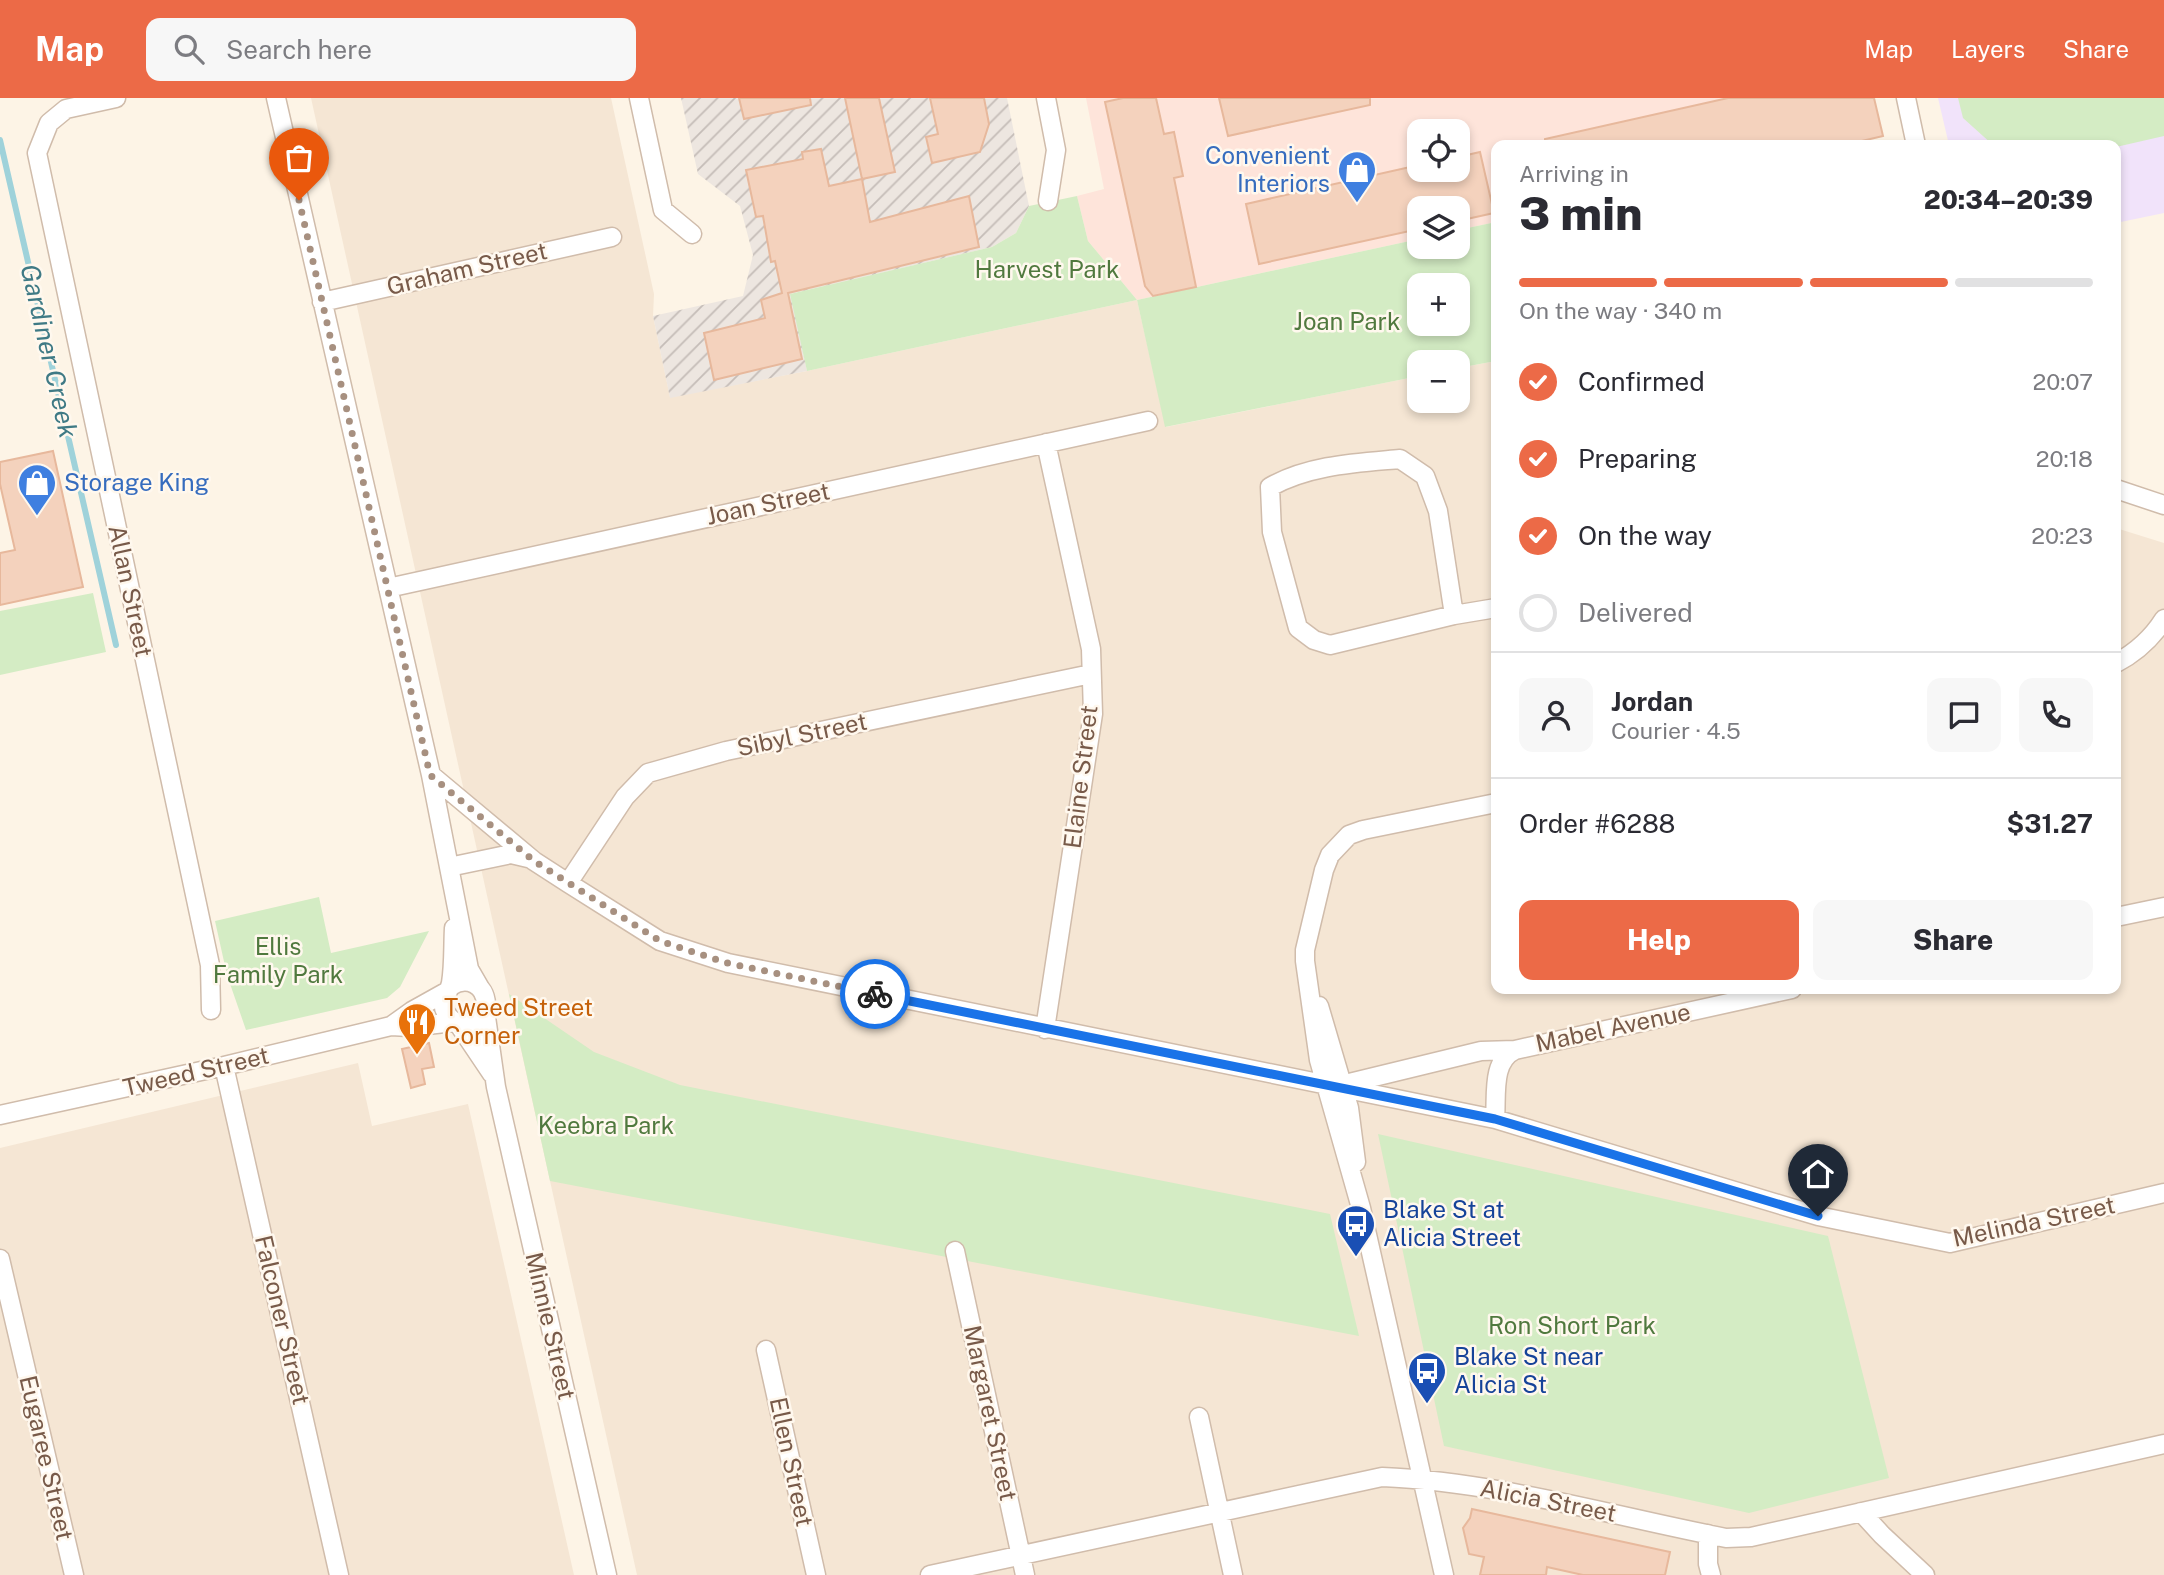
<!DOCTYPE html>
<html lang="en">
<head>
<meta charset="utf-8">
<style>
	:root { --surface:#fff; --page:#f7f7f7; --text:#2b2b33; --muted:#7c7c81; --line:#e1e1e2; --accent:#ec6a47 }
	body { margin:0; font-family:"Public Sans",sans-serif; background:var(--page); color:var(--text); height:100vh; display:flex; flex-direction:column; font-size:26px; white-space:nowrap }
	* { box-sizing:border-box; margin:0 }
	p { font-size:23px; color:var(--muted) }
	.icon { flex:none; width:38px; height:38px; fill:none; stroke:currentColor; stroke-width:2; stroke-linecap:round; stroke-linejoin:round }
	.map { position:relative; flex:1; overflow:hidden }
	.drawer { position:absolute; left:1491px; top:42px; width:630px; height:854px; display:flex; flex-direction:column; background:var(--surface); border-radius:14px; box-shadow:0 4px 10px #0003 }
	.drawer>* { flex:none }
	.fabs { position:absolute; left:1407px; top:21px; display:grid; gap:14px }
	.fabs a { display:grid; place-items:center; width:63px; height:63px; border-radius:14px; background:var(--surface); box-shadow:0 4px 10px #0003; font-size:35px }
	.pin { position:absolute; display:grid; place-items:center; width:60px; height:60px; color:#fff; margin:-72px -30px; border-radius:50% 50% 50% 0; rotate:-45deg; box-shadow:0 0 7px #0007 }
	.pin .icon { rotate:45deg }
	.courier { position:absolute; display:grid; place-items:center; width:70px; height:70px; margin:-35px; border:5px solid #1a73e8; border-radius:50%; background:#fff; color:#222; box-shadow:0 2px 9px #0007 }
	.summary em { font-style:normal; font-weight:800 }
	.summary div { display:flex; flex-direction:column-reverse }
	.summary { display:flex; align-items:center; justify-content:space-between; height:119px; padding:0 28px }
	h1 { font-size:46px; font-weight:800; line-height:52px }
	.bar { display:grid; grid-template-columns:repeat(4,1fr); gap:10px 7px; align-content:center; height:84px; padding:0 28px }
	.bar i { height:9px; border-radius:5px; background:var(--line) }
	.bar .active { background:var(--accent) }
	.bar p { grid-column:span 4 }
	.line { display:flex; align-items:center; gap:18px; padding:0 28px; border-top:2px solid var(--line) }
	.line div { flex:1 }
	.round { display:grid; place-items:center; flex:none; width:74px; height:74px; border-radius:14px; background:var(--page) }
	ol { padding:0 28px; list-style:none }
	li { display:flex; align-items:center; gap:21px; height:77px }
	li p { margin-inline-start:auto }
	li .icon { padding:7px; border-radius:50%; background:var(--accent); color:#fff; stroke-width:4 }
	li:last-child { color:var(--muted) }
	li i { width:38px; height:38px; border:4px solid var(--line); border-radius:50% }
	.cta { display:flex; gap:14px; margin-top:auto; padding:14px 28px }
	.cta a { flex:1; height:80px; border-radius:14px; background:var(--accent); color:#fff; font-size:28px; font-weight:800; line-height:80px; text-align:center }
	.cta a+a { background:var(--page); color:var(--text) }
	header { display:flex; align-items:center; gap:42px; box-sizing:border-box; height:98px; padding:0 35px; background:var(--accent); color:#fff }
	header strong { font-size:33px }
	nav { display:flex; gap:38px; margin-inline-start:auto; font-size:24px }
	.search { width:490px; height:63px; background:var(--page); display:flex; align-items:center; gap:18px; box-sizing:border-box; padding:0 24px; border-radius:14px; color:var(--muted); font-size:26px }
	.map>svg:first-child { display:block }
	.residential { fill:#f5e6d4 }
	.commercial { fill:#fee4da; fill-rule:evenodd }
	.industrial { fill:url(#industrial-furrows) }
	.education { fill:#f1e3fa }
	.green { fill:#d4ecc4; fill-rule:evenodd }
	.lines { fill:none; stroke-linecap:round; stroke-linejoin:round }
	.stream { stroke:#9fd2da; stroke-width:6 }
	.building { fill:#f4d2bd; stroke:#e7b89c; stroke-width:2 }
	.street-casing { stroke:#d0bcab; stroke-width:21 }
	.street { stroke:#fff; stroke-width:18 }
	.done { stroke:#a79080; stroke-width:7; stroke-dasharray:0 12.6 }
	.route { stroke:#1a73e8; stroke-width:9 }
	.labels { text-anchor:middle; stroke-width:5; stroke-linejoin:round; paint-order:stroke }
	.shop-label { font-size:24px; fill:#366cbe; stroke:#fff8ee; text-anchor:end }
	.street-label { font-size:24px; fill:#785a49; stroke:#fff8ee }
	.park-label { font-size:24px; fill:#50793e; stroke:#fff8ee }
	.food-label { font-size:24px; fill:#c56008; stroke:#fff8ee; text-anchor:start }
	.transit-label { font-size:24px; fill:#164399; stroke:#fff8ee; text-anchor:start }
	.water-label { font-size:26px; font-style:italic; fill:#3f7a85; stroke:#fff8ee }
</style>
</head>
<body>
<header>
<strong>Map</strong>
<div class="search"><svg class="icon" aria-label="search" viewBox="0 0 24 24"><circle cx="10" cy="10" r="6"/><path d="M15 15l6 6"/></svg>Search here</div>
<nav><a>Map</a><a>Layers</a><a>Share</a></nav>
</header>
<div class="map">
<svg width="2164" height="1477" viewBox="0 0 2164 1477">
	<defs>
		<pattern id="industrial-furrows" width="10" height="10" patternUnits="userSpaceOnUse" patternTransform="scale(1.75)"><rect width="10" height="10" fill="#ede6e0"/><path d="M-1 1l2-2M0 10L10 0M9 11l2-2" fill="none" stroke="#c5bdb8"/></pattern>
	</defs>
	<rect width="100%" height="100%" fill="#fdf4e6"/>
	<path class="residential" d="M311 0H611L654 196 653 218 670 299 807 273 1137 202 1166 329 1419 278V303H1458V270L1496 263V891H2116V430L2164 445V1477H637Z
		M358 965 372 1028 468 1006 574 1477H0V1050Z"/>
	<path class="commercial" d="M1086 0H1874L1883 38 1845 47H1496V124L1458 132V110H1419V141L1137 202 1088 143 1077 98 1104 91ZM1419 33H1458V72H1419Z"/>
	<path class="industrial" d="M681 0H1007L1029 108 1016 135 992 149 791 196 807 273 670 300 653 218 743 198 753 157 740 108 698 76Z"/>
	<path class="education" d="M1938 0H2164V115L2116 125V47H1949Z"/>
	<path class="green" d="M1958 0H2164V38L2116 49 1993 47 1963 20Z
		M1077 98 1088 143 1137 202 1419 141V149H1458V132L1496 124V263L1458 270V264H1419V278L1165 329 1137 202 807 273 790 196 992 149 1016 135 1029 108ZM1419 187H1458V226H1419Z
		M93 495 106 554 0 577V513Z
		M319 799 331 855 429 833 400 889 387 900 246 932 227 877 215 823Z
		M509 896 594 954 680 987 1330 1116 1359 1238 550 1083Z
		M1378 1036 1828 1138 1889 1380 1749 1415 1444 1348Z"/>
	<g class="lines">
		<path class="stream" d="M0 42 116 547"/>
	</g>
	<path class="building" d="M739 0H810L811 7 744 21Z
		M845 0H879L895 74 862 81Z
		M930 0H984L989 26 980 54 932 65 926 39 938 36Z
		M1123 0H1156L1164 36 1174 34 1183 78 1174 80 1196 189 1153 198 1145 188 1105 4Z
		M1219 0H1370V7L1228 38Z
		M1728 0H1874L1883 38 1845 47H1545V41Z
		M821 51 829 88 862 81 870 124 969 98 979 149 788 195 802 261 714 282 704 235 765 220 761 202 782 195 775 163 771 164 763 118 756 119 746 72 803 61 802 54Z
		M1480 54 1494 115 1458 123V110H1419V131L1259 166 1246 106 1419 67V72H1458V59Z
		M53 353 83 489 0 507V455L15 452 0 386V364Z
		M429 945 434 969 422 971 425 986 411 990 402 951Z
		M1472 1411 1670 1454 1665 1477H1583L1547 1469 1546 1477H1480L1484 1459 1469 1456 1463 1430 1470 1420Z"/>
	<g class="lines">
		<defs>
			<path id="street" d="M116 0 66 11 49 25 37 55 210 867 211 912
				M276 0 431 677 469 871 480 890
				M639 0 663 112 692 136
				M1046 0 1056 52 1048 103
				M1906 0 1916 47
				M322 204 612 139
				M2116 391 2164 407
				M388 490 1148 323
				M1454 517 1438 413 1425 378 1400 361C1356 365 1309 367 1270 389L1272 434 1298 530 1314 542 1330 547 1454 517 1496 510
				M2116 565C2135 555 2152 540 2164 521
				M431 677 534 763 568 785 660 843 728 865 1495 1021 1818 1118 1950 1145 2164 1095
				M449 769 511 756 528 760
				M568 785 625 699 648 675 726 653 1091 576
				M2116 819 2164 809
				M451 888C467 878 485 886 486 906 482 925 458 935 446 915 439 902 449 896 451 885 454 867 453 848 454 830
				M1319 908 1349 1010 1356 1064
				M485 912 496 989 607 1477
				M457 924 492 976
				M391 928 412 913 446 894
				M1045 931 1093 616 1091 551 1046 345
				M224 968 339 1477
				M1341 987 1481 953 1515 952
				M0 1017 224 968 391 928 409 929 454 924
				M1495 1021C1497 998 1491 963 1515 952L1792 891
				M955 1153 1025 1477
				M0 1161 74 1477
				M766 1252 816 1477
				M1199 1319 1233 1477
				M1861 1414 1882 1437 1925 1477
				M1708 1436V1466L1711 1477
				M930 1477 1382 1379C1499 1384 1612 1418 1726 1440L1751 1439 2164 1346
				M1444 1477 1361 1110 1319 962 1305 863V852L1324 772 1330 757 1349 737 1363 732 1496 705"/>
		</defs>
		<use href="#street" class="street-casing"/>
		<use href="#street" class="street"/>
	</g>
	<g class="lines">
		<path class="done" d="M299 102 430 677 534 763 660 843 727 865 875 896"/>
		<path class="route" d="M875 896 1495 1021 1818 1118"/>
	</g>
	<defs>
		<symbol id="shop-pin" viewBox="-11 -11 22 30"><path d="M0 17L-7.5 6A9.5 9.5 0 1 1 7.5 6Z" fill="#3f7fe0" stroke="#fff8ee"/><path d="M-5-2.5h2.3a2.7 3.5 0 0 1 5.4 0H5L5.5 6h-11ZM-1.5-2.5h3a1.5 2.3 0 0 0-3 0Z" fill="#fff"/></symbol>
		<symbol id="restaurant-pin" viewBox="-11 -11 22 30"><path d="M0 17L-7.5 6A9.5 9.5 0 1 1 7.5 6Z" fill="#e8710a" stroke="#fff8ee"/><path d="M-5-6h1v4h1v-4h1v4h1v-4h1v5L-1.5 .5V6h-2V.5L-5-1ZM5-6V6H3V1.5H1.5Q1.5-4 5-6Z" fill="#fff"/></symbol>
		<symbol id="bus-pin" viewBox="-11 -11 22 30"><path d="M0 17L-7.5 6A9.5 9.5 0 1 1 7.5 6Z" fill="#1a4fb4" stroke="#fff8ee"/><path d="M-5-6H5V4H4V6H2V4H-2V6H-4V4H-5ZM-3.5-4V0h7V-4ZM-3.5 1.2v1.5H-2V1.2ZM2 1.2v1.5H3.5V1.2Z" fill="#fff"/></symbol>
	</defs>
	<g fill-rule="evenodd">
		<use href="#shop-pin" x="1335" y="50" width="44" height="60"/>
		<use href="#shop-pin" x="15" y="363" width="44" height="60"/>
		<use href="#restaurant-pin" x="395" y="902" width="44" height="60"/>
		<use href="#bus-pin" x="1334" y="1104" width="44" height="60"/>
		<use href="#bus-pin" x="1405" y="1251" width="44" height="60"/>
	</g>
	<g class="labels">
		<g class="shop-label">
			<text x="1330" y="66">Convenient<tspan x="1330" dy="28">Interiors</tspan></text>
			<text x="64" y="393" text-anchor="start">Storage King</text>
		</g>
		<g class="street-label">
			<text transform="translate(467 171) rotate(-13)" y="8">Graham Street</text>
			<text transform="translate(768 406) rotate(-12)" y="8">Joan Street</text>
			<text transform="translate(130 493) rotate(78)" y="8">Allan Street</text>
			<text transform="translate(802 637) rotate(-12)" y="8">Sibyl Street</text>
			<text transform="translate(1081 679) rotate(-83)" y="8">Elaine Street</text>
			<text transform="translate(1613 930) rotate(-12)" y="8">Mabel Avenue</text>
			<text transform="translate(196 974) rotate(-13)" y="8">Tweed Street</text>
			<text transform="translate(2034 1124) rotate(-12)" y="8">Melinda Street</text>
			<text transform="translate(282 1222) rotate(77)" y="8">Falconer Street</text>
			<text transform="translate(550 1228) rotate(77)" y="8">Minnie Street</text>
			<text transform="translate(990 1315) rotate(78)" y="8">Margaret Street</text>
			<text transform="translate(46 1360) rotate(77)" y="8">Eugaree Street</text>
			<text transform="translate(791 1364) rotate(78)" y="8">Ellen Street</text>
			<text transform="translate(1548 1403) rotate(11)" y="8">Alicia Street</text>
		</g>
		<g class="park-label">
			<text x="1047" y="180">Harvest Park</text>
			<text x="1347" y="232">Joan Park</text>
			<text x="278" y="857">Ellis<tspan x="278" dy="28">Family Park</tspan></text>
			<text x="606" y="1036">Keebra Park</text>
			<text x="1572" y="1236">Ron Short Park</text>
		</g>
		<g class="food-label">
			<text x="444" y="918">Tweed Street<tspan x="444" dy="28">Corner</tspan></text>
		</g>
		<g class="transit-label">
			<text x="1383" y="1120">Blake St at<tspan x="1383" dy="28">Alicia Street</tspan></text>
			<text x="1454" y="1267">Blake St near<tspan x="1454" dy="28">Alicia St</tspan></text>
		</g>
		<g class="water-label">
			<text transform="translate(49 253) rotate(77)" y="9">Gardiner Creek</text>
		</g>
	</g>
</svg>
<div class="fabs">
<a><svg class="icon" aria-label="locate" viewBox="0 0 24 24"><circle cx="12" cy="12" r="6"/><path d="M12 2v4M12 18v4M2 12h4M18 12h4"/></svg></a>
<a><svg class="icon" aria-label="layers" viewBox="0 0 24 24"><path d="M12 4l9 5-9 5-9-5zM3 14l9 5 9-5"/></svg></a>
<a>+</a>
<a>−</a>
</div>
<div class="pin" style="left:299px;top:102px;background:#ea580c"><svg class="icon" aria-label="bag" viewBox="0 0 24 24"><path d="M5 8h14l-1 12H6zM9 8a3 3 0 0 1 6 0"/></svg></div>
<div class="pin" style="left:1818px;top:1118px;background:#1f2937"><svg class="icon" aria-label="home" viewBox="0 0 24 24"><path d="M3 11l9-7 9 7M6 9v11h12V9"/></svg></div>
<div class="courier" style="left:875px;top:896px"><svg class="icon" aria-label="bike" viewBox="0 0 24 24"><circle cx="6" cy="16" r="4"/><circle cx="18" cy="16" r="4"/><path d="M6 16l4-8h5l3 8M10 8l3 8H6M13 5h3"/></svg></div>
<section class="drawer">
<div class="summary"><div><h1>3 min</h1><p>Arriving in</p></div><em>20:34–20:39</em></div>
<div class="bar"><i class="active"></i><i class="active"></i><i class="active"></i><i></i><p>On the way · 340 m</p></div>
<ol>
<li><svg class="icon" aria-label="check" viewBox="0 0 24 24"><path d="M5 12l5 5 9-10"/></svg>Confirmed<p>20:07</p></li>
<li><svg class="icon" aria-label="check" viewBox="0 0 24 24"><path d="M5 12l5 5 9-10"/></svg>Preparing<p>20:18</p></li>
<li><svg class="icon" aria-label="check" viewBox="0 0 24 24"><path d="M5 12l5 5 9-10"/></svg>On the way<p>20:23</p></li>
<li><i></i>Delivered</li>
</ol>
<div class="line" style="height:126px"><a class="round"><svg class="icon" aria-label="person" viewBox="0 0 24 24"><circle cx="12" cy="8" r="4"/><path d="M4 21q1-7 8-7t8 7"/></svg></a><div><b>Jordan</b><p>Courier · 4.5</p></div><a class="round"><svg class="icon" aria-label="chat" viewBox="0 0 24 24"><path d="M4 5h16v11H9l-5 4z"/></svg></a><a class="round"><svg class="icon" aria-label="phone" viewBox="0 0 24 24"><path d="M5 4h4l2 5-3 2q2 4 5 5l2-3 5 2v4C11 20 4 13 5 4z"/></svg></a></div>
<div class="line" style="height:91px"><div>Order #6288</div><b>$31.27</b></div>
<div class="cta"><a>Help</a><a>Share</a></div>
</section>
</div>
</body>
</html>
